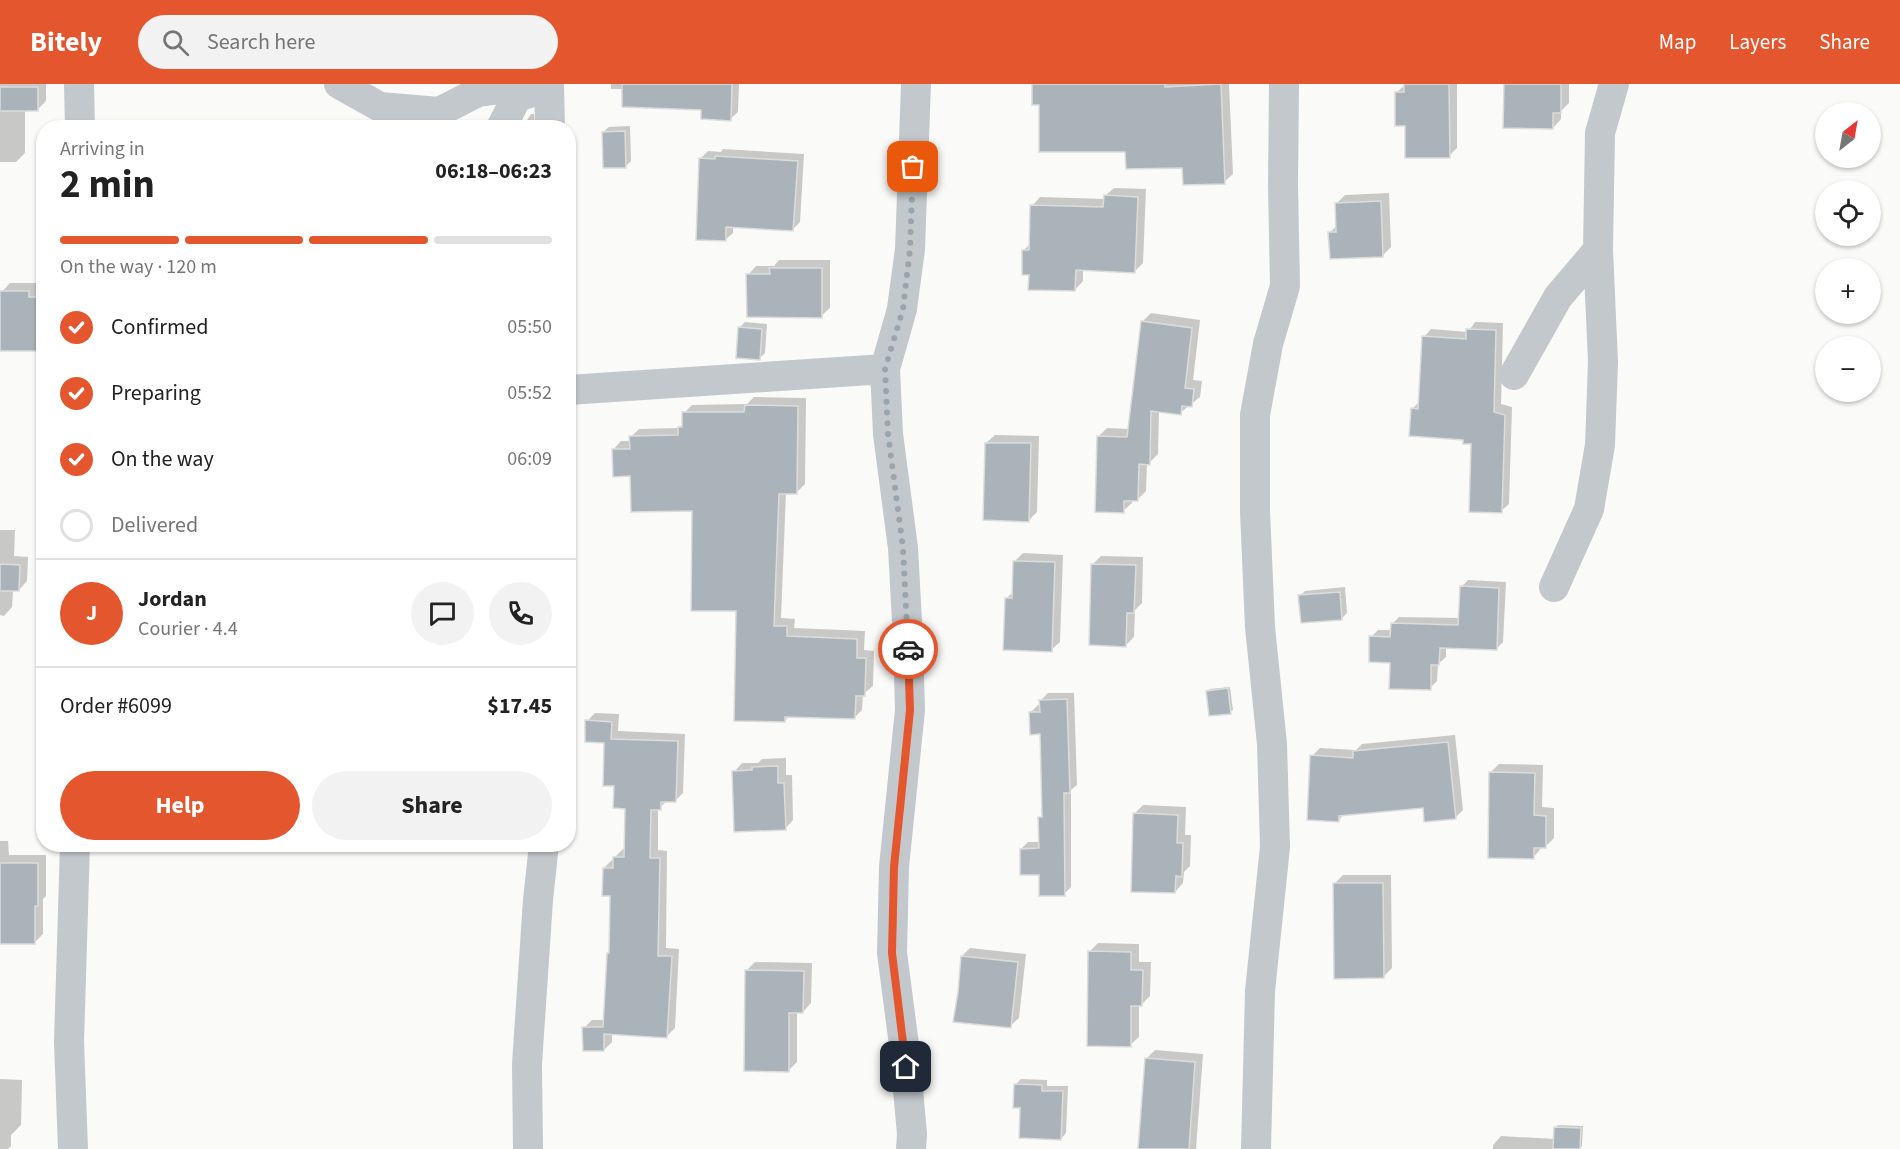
<!DOCTYPE html>
<html lang="en">
<head>
<meta charset="utf-8">
<style>
	:root { --surface:#fff; --page:#f2f2f2; --text:#222; --muted:#767676; --line:#e0e0e0; --accent:#e4572e }
	body { margin:0; font-family:"Source Sans 3",sans-serif; background:var(--page); color:var(--text); height:100vh; display:flex; flex-direction:column; font-size:22px; white-space:nowrap }
	* { box-sizing:border-box; margin:0 }
	p { font-size:20px; color:var(--muted) }
	.icon { flex:none; width:33px; height:33px; fill:none; stroke:currentColor; stroke-width:2; stroke-linecap:round; stroke-linejoin:round }
	.map { position:relative; flex:1; overflow:hidden }
	.drawer { position:absolute; left:36px; top:36px; width:540px; height:732px; display:flex; flex-direction:column; background:var(--surface); border-radius:24px; box-shadow:0 2px 4px #0004 }
	.drawer>* { flex:none }
	.needle { width:39px; rotate:31deg }
	.controls { position:absolute; left:1815px; top:18px; display:grid; gap:12px }
	.controls a { display:grid; place-items:center; width:66px; height:66px; border-radius:50%; background:var(--surface); box-shadow:0 2px 4px #0004; font-size:30px }
	.pin { position:absolute; display:grid; place-items:center; width:51px; height:51px; color:#fff; margin:-26px; border-radius:12px; box-shadow:0 3px 9px #0006 }
	.courier { position:absolute; display:grid; place-items:center; width:60px; height:60px; margin:-30px; border:4px solid #e4572e; border-radius:50%; background:#fff; color:#222; box-shadow:0 2px 8px #0007 }
	.headline em { font-style:normal; font-weight:700 }
	.headline div { display:flex; flex-direction:column-reverse }
	.headline { display:flex; align-items:center; justify-content:space-between; height:102px; padding:0 24px }
	h1 { font-size:39px; font-weight:700; line-height:45px }
	.bar { display:grid; grid-template-columns:repeat(4,1fr); gap:9px 6px; align-content:center; height:72px; padding:0 24px }
	.bar i { height:8px; border-radius:4px; background:var(--line) }
	.bar .current { background:var(--accent) }
	.bar p { grid-column:span 4 }
	.line { display:flex; align-items:center; gap:15px; padding:0 24px; border-top:2px solid var(--line) }
	.line div { flex:1 }
	.round { display:grid; place-items:center; flex:none; width:63px; height:63px; border-radius:32px; background:var(--page) }
	ol { padding:0 24px; list-style:none }
	li { display:flex; align-items:center; gap:18px; height:66px }
	li p { margin-inline-start:auto }
	li .icon { padding:6px; border-radius:50%; background:var(--accent); color:#fff; stroke-width:4 }
	li:last-child { color:var(--muted) }
	li i { width:33px; height:33px; border:3px solid var(--line); border-radius:50% }
	.action { display:flex; gap:12px; margin-top:auto; padding:12px 24px }
	.action a { flex:1; height:69px; border-radius:36px; background:var(--accent); color:#fff; font-size:24px; font-weight:700; line-height:69px; text-align:center }
	.action a+a { background:var(--page); color:var(--text) }
	header { display:flex; align-items:center; gap:36px; box-sizing:border-box; height:84px; padding:0 30px; background:var(--accent); color:#fff }
	header strong { font-size:28px }
	nav { display:flex; gap:33px; margin-inline-start:auto; font-size:21px }
	.search { width:420px; height:54px; background:var(--page); display:flex; align-items:center; gap:15px; box-sizing:border-box; padding:0 21px; border-radius:33px; color:var(--muted); font-size:22px }
	.map>svg:first-child { display:block }
	.shadow { fill:#0003 }
	.building { fill:#aab3b9; stroke:#dcdcda; stroke-width:1.5 }
	.lines { fill:none; stroke-linecap:round; stroke-linejoin:round }
	.minor { stroke:#c3c8cc; stroke-width:30 }
	.done { stroke:#99a4ac; stroke-width:6; stroke-dasharray:0 10.8 }
	.route { stroke:#e4572e; stroke-width:8 }
</style>
</head>
<body>
<header>
<strong>Bitely</strong>
<div class="search"><svg class="icon" aria-label="search" viewBox="0 0 24 24"><circle cx="10" cy="10" r="6"/><path d="M15 15l6 6"/></svg>Search here</div>
<nav><a>Map</a><a>Layers</a><a>Share</a></nav>
</header>
<div class="map">
<svg width="1900" height="1065" viewBox="0 0 1900 1065">
	<rect width="100%" height="100%" fill="#fafaf8"/>
	<path class="shadow" d="M0 0H46V17L37 26 25 25V69L16 78H0Z
		M611 0H739L738 28 730 35 703 25 623 5H611Z
		M1034 0H1229L1233 90 1224 98 1183 83 1127 67 1041 20Z
		M1457 0V64L1449 72 1406 40 1396 9 1406 0Z
		M1505 0H1569V19L1561 27V35L1553 44Z
		M531 30H534L535 44H522Z
		M630 42 631 77 626 82 603 48 609 43Z
		M723 65 804 70 800 138 793 145 733 142V149L725 156 700 75 708 67 721 68Z
		M1114 104 1146 105 1143 179 1134 188 1083 185V197L1075 206 1030 190 1024 166 1031 159 1032 122 1040 113 1105 115V112Z
		M1389 109 1391 163 1382 172 1330 148 1338 141 1337 119 1345 111Z
		M779 176H830V224L821 232 748 191 756 182H774Z
		M10 199H37V205H44V264L41 266 0 265V210Z
		M1151 229 1200 236 1193 296 1202 297 1200 313 1180 329 1159 327 1158 370 1149 379H1147L1146 407 1137 416H1132V419L1123 427 1098 353 1107 344 1129 345 1142 238Z
		M745 238 767 240 765 269 760 274 739 244Z
		M1475 238 1503 239 1501 320 1512 323 1509 420 1501 427 1473 359 1412 325 1420 317 1424 253 1431 245 1468 248Z
		M754 313 806 314 805 400 796 409 786 408 781 534 795 535 794 544 865 547 864 566 874 567 873 602 863 610 862 626 854 634 789 632 785 637 693 425 632 391 613 366 621 357H631V353L639 345 679 344 684 339V329L692 321 747 320Z
		M995 351 1039 352 1037 428 1029 436 986 359Z
		M0 446H15L14 472 28 473 27 497 19 506H13L12 523 4 532 0 531Z
		M1023 469 1063 471 1060 558 1051 566 1006 515 1013 508 1015 477Z
		M1101 472 1143 473 1142 519 1135 526 1134 553 1126 561 1093 480Z
		M1468 496 1506 498 1503 558 1496 565 1446 563V573L1438 580 1437 597 1430 604 1391 578 1371 553 1378 546H1392V540L1399 533 1460 534 1461 503Z
		M1345 503 1347 529 1342 534 1300 512 1305 507Z
		M1230 603 1233 626 1230 628 1207 607 1210 605Z
		M1048 609H1074L1077 701 1071 706V803L1064 810 1040 790 1021 765 1028 758H1040V733L1044 729 1042 649 1031 628 1038 621H1041V616Z
		M595 629 619 630 618 647 685 650 683 709 675 717 668 716 658 725V766L667 767 666 864 679 865 675 944 667 952 612 949V958L604 966 584 944 592 936H604L608 869 610 867 611 810 604 784 612 776 615 777V773L623 765H626L627 723 616 701 606 657 587 637Z
		M1455 651 1463 726 1455 734 1424 722 1344 730 1338 737 1312 672 1320 664 1356 666 1362 660Z
		M786 674V691H792L793 736 785 745 734 688 742 679H758L762 675Z
		M1499 680 1543 681 1542 723 1554 724V754L1545 763H1542L1533 774 1490 689Z
		M1143 721 1186 723 1185 751H1191L1190 782 1184 788 1183 799 1175 808 1134 730Z
		M0 757H8L9 771H46V812L43 815V850L35 858H0Z
		M1343 791H1391L1392 884 1383 893 1334 800Z
		M1098 859 1139 860V878H1151L1150 912 1142 920H1139V953L1130 961 1089 868Z
		M970 864 1026 870 1019 934 1010 942 962 872Z
		M755 878 812 879 811 919 803 928H797V978L788 987 747 886Z
		M1155 966 1203 970 1196 1065H1140L1146 975Z
		M0 995 22 996 21 1041 11 1051V1062L8 1065H0Z
		M1021 995 1047 996V1002H1068L1066 1049 1061 1055 1022 1023 1016 1000Z
		M1558 1041 1583 1042 1582 1062 1580 1064 1557 1065H1493V1061L1501 1052 1555 1055V1044Z"/>
	<path class="building" d="M622 0H732L731 37 701 35V26L622 23Z
		M1032 0H1165V3L1221 0 1225 100 1183 101 1182 84 1126 85 1125 68H1039V21H1032Z
		M1404 0H1449L1450 74H1405V42H1395V8H1404Z
		M1504 0H1561V29H1553V45L1503 44Z
		M0 3H38V27H0Z
		M625 47 626 84H603L602 48Z
		M715 72 798 77 793 147 726 143V157L696 156 699 74 715 75Z
		M1104 111 1138 113 1135 189 1076 186 1075 207 1028 206 1029 191H1022V166H1029L1030 121 1103 123Z
		M1381 117 1383 173 1330 175 1328 148H1336L1335 119Z
		M769 184H822V234L747 233 746 190H770Z
		M0 207H29V213H43L42 267H0Z
		M1141 237 1192 244 1185 304 1194 305 1192 323 1182 322 1181 331 1151 327 1150 381 1139 380 1138 417H1124V429L1095 428 1097 352 1127 353Z
		M738 243 762 245 760 276 736 274Z
		M1466 245 1496 246 1494 328 1505 331 1502 429 1469 428 1471 360H1463V356L1409 352 1411 324 1418 325 1422 252 1466 255Z
		M745 321 798 322 797 410H779L774 542H787V552L857 555V574H866L865 612H856L855 635 785 633V638L734 637 736 527H691L692 427 631 428 630 392 613 393 612 365H630L629 352 678 351V343H682V328H744Z
		M985 359H1031L1029 438 983 436Z
		M1013 477 1055 478 1052 568 1003 566 1005 514H1012Z
		M0 480 20 481 19 507H0Z
		M1091 480 1136 481 1134 529H1127L1126 563 1089 561Z
		M1460 502 1499 504 1497 566 1440 564 1439 581H1431V606L1389 605 1390 579 1369 578V552L1390 553 1391 539 1458 541Z
		M1340 508 1342 536 1301 539 1298 511Z
		M1228 604 1231 630 1209 632 1206 607Z
		M1067 615 1070 709H1064L1065 812H1039V791H1020V765L1039 764 1038 733H1042L1040 650 1030 651 1029 628H1040L1039 616Z
		M585 636 612 638 611 655 678 657 676 718H661V726H651L650 774H660L658 872H672L667 954 604 950V967H583L582 943H603L607 869H609L610 812H602L603 784H613V773H624L625 725 613 724 614 702H603L604 659 585 658Z
		M1448 658 1456 735 1424 738 1423 724 1339 732V738L1307 736 1310 671 1353 674V667Z
		M778 682V699H784L786 746 734 748 732 687 752 686V683Z
		M1489 688 1535 689 1534 731 1546 732V764H1534V775L1488 774Z
		M1133 729 1178 731 1177 759H1183L1182 793 1176 792 1175 809 1131 808Z
		M0 779H38V822H35V860H0Z
		M1333 799H1383L1384 894 1334 895Z
		M1088 867 1131 868V886H1143L1142 922H1131V963L1087 962Z
		M961 872 1018 878 1011 944 953 938 958 908Z
		M745 886 804 887 803 929H789V988L744 987Z
		M1145 974 1195 978 1189 1065H1138Z
		M1014 1000 1042 1001V1007H1063L1061 1056 1019 1054 1020 1024H1013Z
		M1554 1043 1581 1044 1580 1065H1553Z"/>
	<g class="lines">
		<path class="minor" d="M79 0 80 44
			M339 0 380 23 439 28 478 8 521 2 549 3
			M549 0 550 44
			M501 44 517 13 543 5
			M1514 291 1558 213 1598 166
			M568 306 885 285
			M1554 503 1589 425 1600 361 1603 278 1598 166 1600 49 1614 0
			M73 1065 69 958 75 760
			M528 1065 527 980 538 816 544 760
			M911 1065 912 1050 904 961 892 869 894 783 910 626 908 556 903 464 888 350 885 285 902 225 910 165 916 0
			M1256 1065 1260 907 1275 763 1272 660 1260 543 1255 427V331L1268 260 1285 202 1283 101 1284 0"/>
	</g>
	<g class="lines">
		<path class="done" d="M908 565 903 464 888 350 885 285 903 225 910 165 913 83"/>
		<path class="route" d="M906 983 892 869 894 783 910 626 908 565"/>
	</g>
</svg>
<div class="controls">
<a><svg class="needle" viewBox="-14 -14 28 28"><path d="M0-13l5 13h-10z" fill="#e53935"/><path d="M0 13l5-13h-10z" fill="#767676"/></svg></a>
<a><svg class="icon" aria-label="locate" viewBox="0 0 24 24"><circle cx="12" cy="12" r="6"/><path d="M12 2v4M12 18v4M2 12h4M18 12h4"/></svg></a>
<a>+</a>
<a>−</a>
</div>
<div class="pin" style="left:913px;top:83px;background:#ea580c"><svg class="icon" aria-label="bag" viewBox="0 0 24 24"><path d="M5 8h14l-1 12H6zM9 8a3 3 0 0 1 6 0"/></svg></div>
<div class="pin" style="left:906px;top:983px;background:#1f2937"><svg class="icon" aria-label="home" viewBox="0 0 24 24"><path d="M3 11l9-7 9 7M6 9v11h12V9"/></svg></div>
<div class="courier" style="left:908px;top:565px"><svg class="icon" aria-label="car" viewBox="0 0 24 24"><path d="M5 17H2v-5l4-1 3-4h7l3 4 3 1v5h-3M9 17h6M6 11h13"/><circle cx="7" cy="17" r="2"/><circle cx="17" cy="17" r="2"/></svg></div>
<section class="drawer">
<div class="headline"><div><h1>2 min</h1><p>Arriving in</p></div><em>06:18–06:23</em></div>
<div class="bar"><i class="current"></i><i class="current"></i><i class="current"></i><i></i><p>On the way · 120 m</p></div>
<ol>
<li><svg class="icon" aria-label="check" viewBox="0 0 24 24"><path d="M5 12l5 5 9-10"/></svg>Confirmed<p>05:50</p></li>
<li><svg class="icon" aria-label="check" viewBox="0 0 24 24"><path d="M5 12l5 5 9-10"/></svg>Preparing<p>05:52</p></li>
<li><svg class="icon" aria-label="check" viewBox="0 0 24 24"><path d="M5 12l5 5 9-10"/></svg>On the way<p>06:09</p></li>
<li><i></i>Delivered</li>
</ol>
<div class="line" style="height:108px"><b class="round" style="background:var(--accent);color:#fff">J</b><div><b>Jordan</b><p>Courier · 4.4</p></div><a class="round"><svg class="icon" aria-label="chat" viewBox="0 0 24 24"><path d="M4 5h16v11H9l-5 4z"/></svg></a><a class="round"><svg class="icon" aria-label="phone" viewBox="0 0 24 24"><path d="M5 4h4l2 5-3 2q2 4 5 5l2-3 5 2v4C11 20 4 13 5 4z"/></svg></a></div>
<div class="line" style="height:78px"><div>Order #6099</div><b>$17.45</b></div>
<div class="action"><a>Help</a><a>Share</a></div>
</section>
</div>
</body>
</html>
